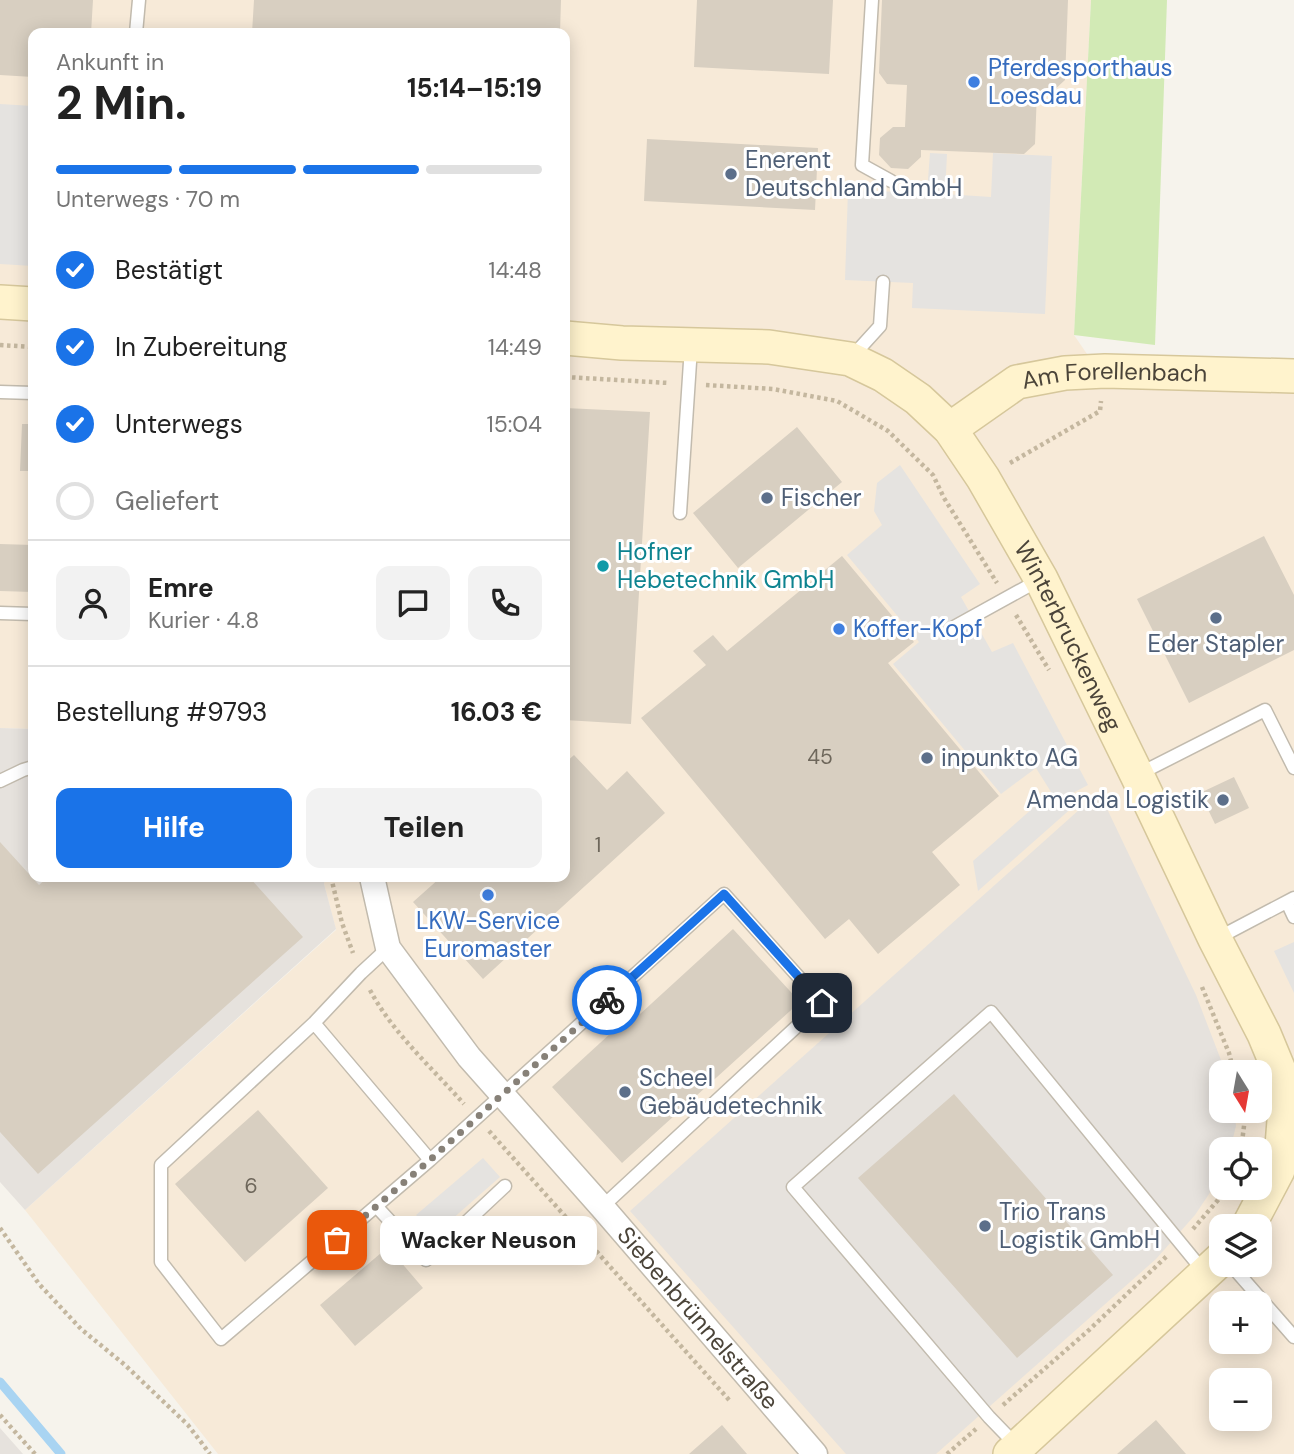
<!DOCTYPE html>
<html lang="de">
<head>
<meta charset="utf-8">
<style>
	:root { --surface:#fff; --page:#f2f2f2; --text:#222; --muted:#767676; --line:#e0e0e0; --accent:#1a73e8 }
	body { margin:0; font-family:"DM Sans",sans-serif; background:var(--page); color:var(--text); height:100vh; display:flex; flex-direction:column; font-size:26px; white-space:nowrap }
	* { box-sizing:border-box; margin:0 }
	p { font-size:23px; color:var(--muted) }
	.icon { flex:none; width:38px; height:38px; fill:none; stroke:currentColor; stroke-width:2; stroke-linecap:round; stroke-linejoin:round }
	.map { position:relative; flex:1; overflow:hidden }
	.sheet { position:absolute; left:28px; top:28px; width:542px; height:854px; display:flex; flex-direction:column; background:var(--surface); border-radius:14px; box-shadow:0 4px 18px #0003 }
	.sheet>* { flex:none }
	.needle { width:46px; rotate:169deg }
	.buttons { position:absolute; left:1209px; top:1060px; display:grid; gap:14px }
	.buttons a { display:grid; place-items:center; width:63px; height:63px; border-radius:14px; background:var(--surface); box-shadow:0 4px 18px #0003; font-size:35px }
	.pin { position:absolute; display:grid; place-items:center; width:60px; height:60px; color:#fff; margin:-30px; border-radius:14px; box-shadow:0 4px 10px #0006 }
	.courier { position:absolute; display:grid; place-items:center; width:70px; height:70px; margin:-35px; border:5px solid #1a73e8; border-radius:50%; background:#fff; color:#222; box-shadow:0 2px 9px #0007 }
	.bubble { position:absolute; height:49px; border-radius:14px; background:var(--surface); box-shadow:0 4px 18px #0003; font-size:23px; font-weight:700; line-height:49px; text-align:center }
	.headline em { font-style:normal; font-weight:700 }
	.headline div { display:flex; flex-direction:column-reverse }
	.headline { display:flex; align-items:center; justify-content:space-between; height:119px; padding:0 28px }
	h1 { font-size:46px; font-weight:700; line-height:52px }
	.bar { display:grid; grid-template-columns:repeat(4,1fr); gap:10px 7px; align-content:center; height:84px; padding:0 28px }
	.bar i { height:9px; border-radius:5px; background:var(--line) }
	.bar .active { background:var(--accent) }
	.bar p { grid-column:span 4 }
	.line { display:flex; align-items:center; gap:18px; padding:0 28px; border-top:2px solid var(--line) }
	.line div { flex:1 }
	.round { display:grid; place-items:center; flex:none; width:74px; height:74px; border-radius:14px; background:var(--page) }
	ol { padding:0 28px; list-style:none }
	li { display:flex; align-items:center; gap:21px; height:77px }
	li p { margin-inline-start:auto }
	li .icon { padding:7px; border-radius:50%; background:var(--accent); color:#fff; stroke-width:4 }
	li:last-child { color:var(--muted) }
	li i { width:38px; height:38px; border:4px solid var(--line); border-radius:50% }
	.cta { display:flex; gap:14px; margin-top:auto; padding:14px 28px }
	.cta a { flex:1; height:80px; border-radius:14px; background:var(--accent); color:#fff; font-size:28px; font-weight:700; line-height:80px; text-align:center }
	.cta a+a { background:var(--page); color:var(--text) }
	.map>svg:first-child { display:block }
	.commercial { fill:#f7ead8; fill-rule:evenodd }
	.industrial { fill:#e6e2dd }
	.green { fill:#d2eab5 }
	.parking { fill:#e5e3e0 }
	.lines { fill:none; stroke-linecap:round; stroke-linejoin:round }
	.stream { stroke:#a9d4f2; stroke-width:9 }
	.building { fill:#d8cfc1 }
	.lane-casing { stroke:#c2bbae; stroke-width:15 }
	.street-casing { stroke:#c2bbae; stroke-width:27 }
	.secondary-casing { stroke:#d6c79b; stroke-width:36 }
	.path { stroke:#c4b79f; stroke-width:4.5; stroke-dasharray:3.5 3.5; stroke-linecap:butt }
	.lane { stroke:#fff; stroke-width:12 }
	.street { stroke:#fff; stroke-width:24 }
	.secondary { stroke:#fff3cd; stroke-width:33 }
	.done { stroke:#878178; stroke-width:7; stroke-dasharray:0 12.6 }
	.route { stroke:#1a73e8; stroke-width:9 }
	.shop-dot { fill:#3f7fe0; stroke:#fff; stroke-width:2.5 }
	.service-dot { fill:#5c6f8a; stroke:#fff; stroke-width:2.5 }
	.culture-dot { fill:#0f9aa8; stroke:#fff; stroke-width:2.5 }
	.labels { text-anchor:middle; stroke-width:6; stroke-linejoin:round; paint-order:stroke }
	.number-label { font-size:21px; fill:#6e675b }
	.shop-label { font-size:24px; fill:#366cbe; stroke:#fff; text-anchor:start }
	.service-label { font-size:24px; fill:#4e5e75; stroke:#fff; text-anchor:start }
	.street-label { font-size:24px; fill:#4b4439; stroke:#fff }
	.culture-label { font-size:24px; fill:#0d838f; stroke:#fff; text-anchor:start }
</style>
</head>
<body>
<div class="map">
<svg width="1294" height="1454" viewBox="0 0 1294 1454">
	<rect width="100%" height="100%" fill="#f6f3ec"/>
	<path class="commercial" d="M0 0H1091L1074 335 1111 389 1294 392V1454H218L25 1210 336 930 324 884 325 877H565V33H33V729L0 728ZM1222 1073H1260V1111H1222ZM1222 1150H1260V1188H1222ZM1222 1227H1260V1265H1222ZM1222 1304H1260V1342H1222ZM1222 1381H1260V1419H1222Z"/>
	<path class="industrial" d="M0 728 33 729V877H325L324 884 336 929 25 1210 0 1182Z
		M1099 792 1196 995 1226 1073H1222V1111H1234L1236 1126 1230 1150H1222L1221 1176 1195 1215 1156 1259 936 1454H846L630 1211Z
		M0 1428 23 1454H0Z"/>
	<path class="green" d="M1091 0H1167L1155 345 1074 335Z"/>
	<path class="parking" d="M0 104 33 106V266L0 264Z
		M930 153 947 154 945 194 991 197 993 153 1052 156 1045 314 912 308 913 283 845 280 848 190 927 193Z
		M900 465 980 584 961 597 992 652 1013 643 1088 785 1069 795 1074 806 978 891 973 861 1051 792 1036 768 1001 794 893 664 919 642 847 555 882 525 874 511 877 483Z
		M1294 942V993L1274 951Z
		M483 1158 500 1177 434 1235 416 1215Z"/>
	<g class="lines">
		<path class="stream" d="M0 1382 61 1454"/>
	</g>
	<path class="building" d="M0 0H93L91 33H33V77L0 75Z
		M254 0H561L560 33H252Z
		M697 0H833L829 74 694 67Z
		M882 0H1068L1065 80 1052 92 1037 91 1035 144 1024 154 921 150V157L908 169 891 168 879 155 880 138 893 127H905L907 85 887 84 879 73Z
		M647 139 818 148 815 210 644 201Z
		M565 408 650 412 631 724 565 720Z
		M22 424H33V471H20Z
		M797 427 842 482 738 568 693 513Z
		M1264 536 1294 595V650L1189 703 1137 599Z
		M0 544 33 545V592L0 591Z
		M842 556 914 642 888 663 999 796 932 852 960 885 878 954 849 919 825 939 641 718 706 665 693 651 713 635 727 651Z
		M574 755 607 790 627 771 665 813 483 979 413 902 441 877H565V763Z
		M1234 777 1249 808 1215 824 1200 793Z
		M0 842 39 885 48 877H249L303 937 38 1174 0 1132Z
		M733 929 800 1002 622 1163 552 1087 636 1010 640 1014Z
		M954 1094 1113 1275 1017 1358 858 1178Z
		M258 1110 328 1188 245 1262 175 1184Z
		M388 1247 423 1288 355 1346 320 1305Z
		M1156 1420 1186 1454H1117Z
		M722 1425 747 1454H689Z"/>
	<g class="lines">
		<defs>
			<path id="lane" d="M872 0 862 165 891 181
				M136 33 139 0
				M850 359 880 326 883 282
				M0 392 33 393
				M680 513 691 347
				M0 613 33 614
				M954 627 1041 579
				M1139 774 1265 710 1294 768
				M0 781 23 770 33 767
				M1287 902 1294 917
				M1216 939 1294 898
				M388 948 361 973 314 1023 161 1165V1262L221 1339 430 1160 724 894 822 1003 602 1207
				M314 1023 430 1160
				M376 1206 426 1260 505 1186
				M1231 1265 1294 1337
				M1018 1447 989 1417 793 1187 991 1012 1205 1273"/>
			<g id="street">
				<path id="s1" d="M372 877 388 948 469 1057 602 1207 815 1454"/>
			</g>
			<g id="secondary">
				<path d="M0 302 33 304"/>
				<path id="s2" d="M565 338 622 343 769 347 850 359 883 375 918 399 950 429 983 478 1041 579 1137 775 1215 939 1264 1034 1281 1075 1285 1108 1282 1146 1278 1170 1248 1227"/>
				<path id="s3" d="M950 429 1017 382 1065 373 1105 371 1294 376"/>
				<path d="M1010 1454 1222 1258"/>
			</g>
		</defs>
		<use href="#lane" class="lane-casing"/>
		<use href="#street" class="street-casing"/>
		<use href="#secondary" class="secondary-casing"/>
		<path class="path" d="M0 345 33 347
			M565 377 669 383
			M706 385 773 389 837 401 888 431 933 475 944 498 997 583
			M1010 463 1100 411 1101 401
			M1016 615 1049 670
			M331 877 342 923 353 953
			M1202 987 1229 1053 1234 1073
			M370 990C392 1032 432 1068 464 1104
			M489 1131 730 1401
			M1241 1150 1245 1118 1243 1111
			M0 1228 39 1284 81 1329 125 1365 188 1425 210 1454
			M1193 1229 1218 1200 1225 1188
			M1003 1405 1089 1330 1168 1255
			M0 1415 35 1454
			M947 1454 976 1429"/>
		<use href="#lane" class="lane"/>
		<use href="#street" class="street"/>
		<use href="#secondary" class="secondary"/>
	</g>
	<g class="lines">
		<path class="done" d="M337 1240 430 1160 607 1000"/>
		<path class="route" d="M607 1000 724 894 822 1003"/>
	</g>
	<g class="shop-dot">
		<circle cx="974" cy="82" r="7"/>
		<circle cx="839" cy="629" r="7"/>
		<circle cx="488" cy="895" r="7"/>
	</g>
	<g class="service-dot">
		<circle cx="731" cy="174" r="7"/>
		<circle cx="767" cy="498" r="7"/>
		<circle cx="1216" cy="618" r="7"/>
		<circle cx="927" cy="758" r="7"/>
		<circle cx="1223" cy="800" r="7"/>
		<circle cx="625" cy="1092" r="7"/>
		<circle cx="985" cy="1226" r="7"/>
	</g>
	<circle class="culture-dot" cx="603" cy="566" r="7"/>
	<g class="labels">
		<g class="number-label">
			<text x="820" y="764">45</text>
			<text x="598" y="852">1</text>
			<text x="251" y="1193">6</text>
		</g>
		<g class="shop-label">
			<text x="988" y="76">Pferdesporthaus<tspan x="988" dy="28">Loesdau</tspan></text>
			<text x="853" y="637">Koffer-Kopf</text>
			<text x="488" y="929" text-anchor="middle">LKW-Service<tspan x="488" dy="28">Euromaster</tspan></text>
		</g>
		<g class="service-label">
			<text x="745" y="168">Enerent<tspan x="745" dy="28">Deutschland GmbH</tspan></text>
			<text x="781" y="506">Fischer</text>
			<text x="1216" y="652" text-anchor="middle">Eder Stapler</text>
			<text x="941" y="766">inpunkto AG</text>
			<text x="1209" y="808" text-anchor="end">Amenda Logistik</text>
			<text x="639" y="1086">Scheel<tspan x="639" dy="28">Gebäudetechnik</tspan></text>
			<text x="999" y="1220">Trio Trans<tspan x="999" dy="28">Logistik GmbH</tspan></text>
		</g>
		<g class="street-label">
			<text dy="8" stroke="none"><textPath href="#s3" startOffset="180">Am Forellenbach</textPath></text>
			<text dy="8" stroke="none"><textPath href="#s2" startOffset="648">Winterbruckenweg</textPath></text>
			<text dy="8" stroke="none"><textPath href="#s1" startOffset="556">Siebenbrünnelstraße</textPath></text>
		</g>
		<g class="culture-label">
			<text x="617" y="560">Hofner<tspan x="617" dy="28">Hebetechnik GmbH</tspan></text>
		</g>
	</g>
</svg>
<div class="buttons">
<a><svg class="needle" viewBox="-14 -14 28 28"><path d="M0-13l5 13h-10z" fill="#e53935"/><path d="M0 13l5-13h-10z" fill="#767676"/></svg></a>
<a><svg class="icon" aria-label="locate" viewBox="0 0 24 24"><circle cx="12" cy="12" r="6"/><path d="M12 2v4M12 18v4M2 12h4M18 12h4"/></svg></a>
<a><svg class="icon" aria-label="layers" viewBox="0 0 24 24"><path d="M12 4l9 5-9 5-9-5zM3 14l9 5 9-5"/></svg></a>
<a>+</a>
<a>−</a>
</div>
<div class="pin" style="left:337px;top:1240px;background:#ea580c"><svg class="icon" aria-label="bag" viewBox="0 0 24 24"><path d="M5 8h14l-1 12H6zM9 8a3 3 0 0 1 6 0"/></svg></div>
<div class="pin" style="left:822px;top:1003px;background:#1f2937"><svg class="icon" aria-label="home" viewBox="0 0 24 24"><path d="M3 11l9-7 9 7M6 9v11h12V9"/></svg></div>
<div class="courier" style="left:607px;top:1000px"><svg class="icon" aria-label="bike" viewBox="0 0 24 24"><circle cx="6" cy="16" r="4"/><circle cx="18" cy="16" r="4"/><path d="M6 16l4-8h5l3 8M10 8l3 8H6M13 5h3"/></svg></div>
<div class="bubble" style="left:380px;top:1216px;width:217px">Wacker Neuson</div>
<section class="sheet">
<div class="headline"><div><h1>2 Min.</h1><p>Ankunft in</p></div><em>15:14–15:19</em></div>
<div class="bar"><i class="active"></i><i class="active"></i><i class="active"></i><i></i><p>Unterwegs · 70 m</p></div>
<ol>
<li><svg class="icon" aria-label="check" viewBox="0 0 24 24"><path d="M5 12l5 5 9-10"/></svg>Bestätigt<p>14:48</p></li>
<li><svg class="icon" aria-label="check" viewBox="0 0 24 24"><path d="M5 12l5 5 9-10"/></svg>In Zubereitung<p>14:49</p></li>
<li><svg class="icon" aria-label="check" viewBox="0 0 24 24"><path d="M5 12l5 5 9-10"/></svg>Unterwegs<p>15:04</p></li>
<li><i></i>Geliefert</li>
</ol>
<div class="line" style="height:126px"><a class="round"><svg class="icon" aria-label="person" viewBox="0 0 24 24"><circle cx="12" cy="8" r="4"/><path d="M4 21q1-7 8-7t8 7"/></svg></a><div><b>Emre</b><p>Kurier · 4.8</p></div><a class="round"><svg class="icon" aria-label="chat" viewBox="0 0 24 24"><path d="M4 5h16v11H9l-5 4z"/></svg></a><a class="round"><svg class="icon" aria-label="phone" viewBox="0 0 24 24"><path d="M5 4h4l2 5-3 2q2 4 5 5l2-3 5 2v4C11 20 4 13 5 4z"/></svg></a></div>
<div class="line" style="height:91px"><div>Bestellung #9793</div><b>16.03 €</b></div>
<div class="cta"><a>Hilfe</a><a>Teilen</a></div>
</section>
</div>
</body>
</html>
